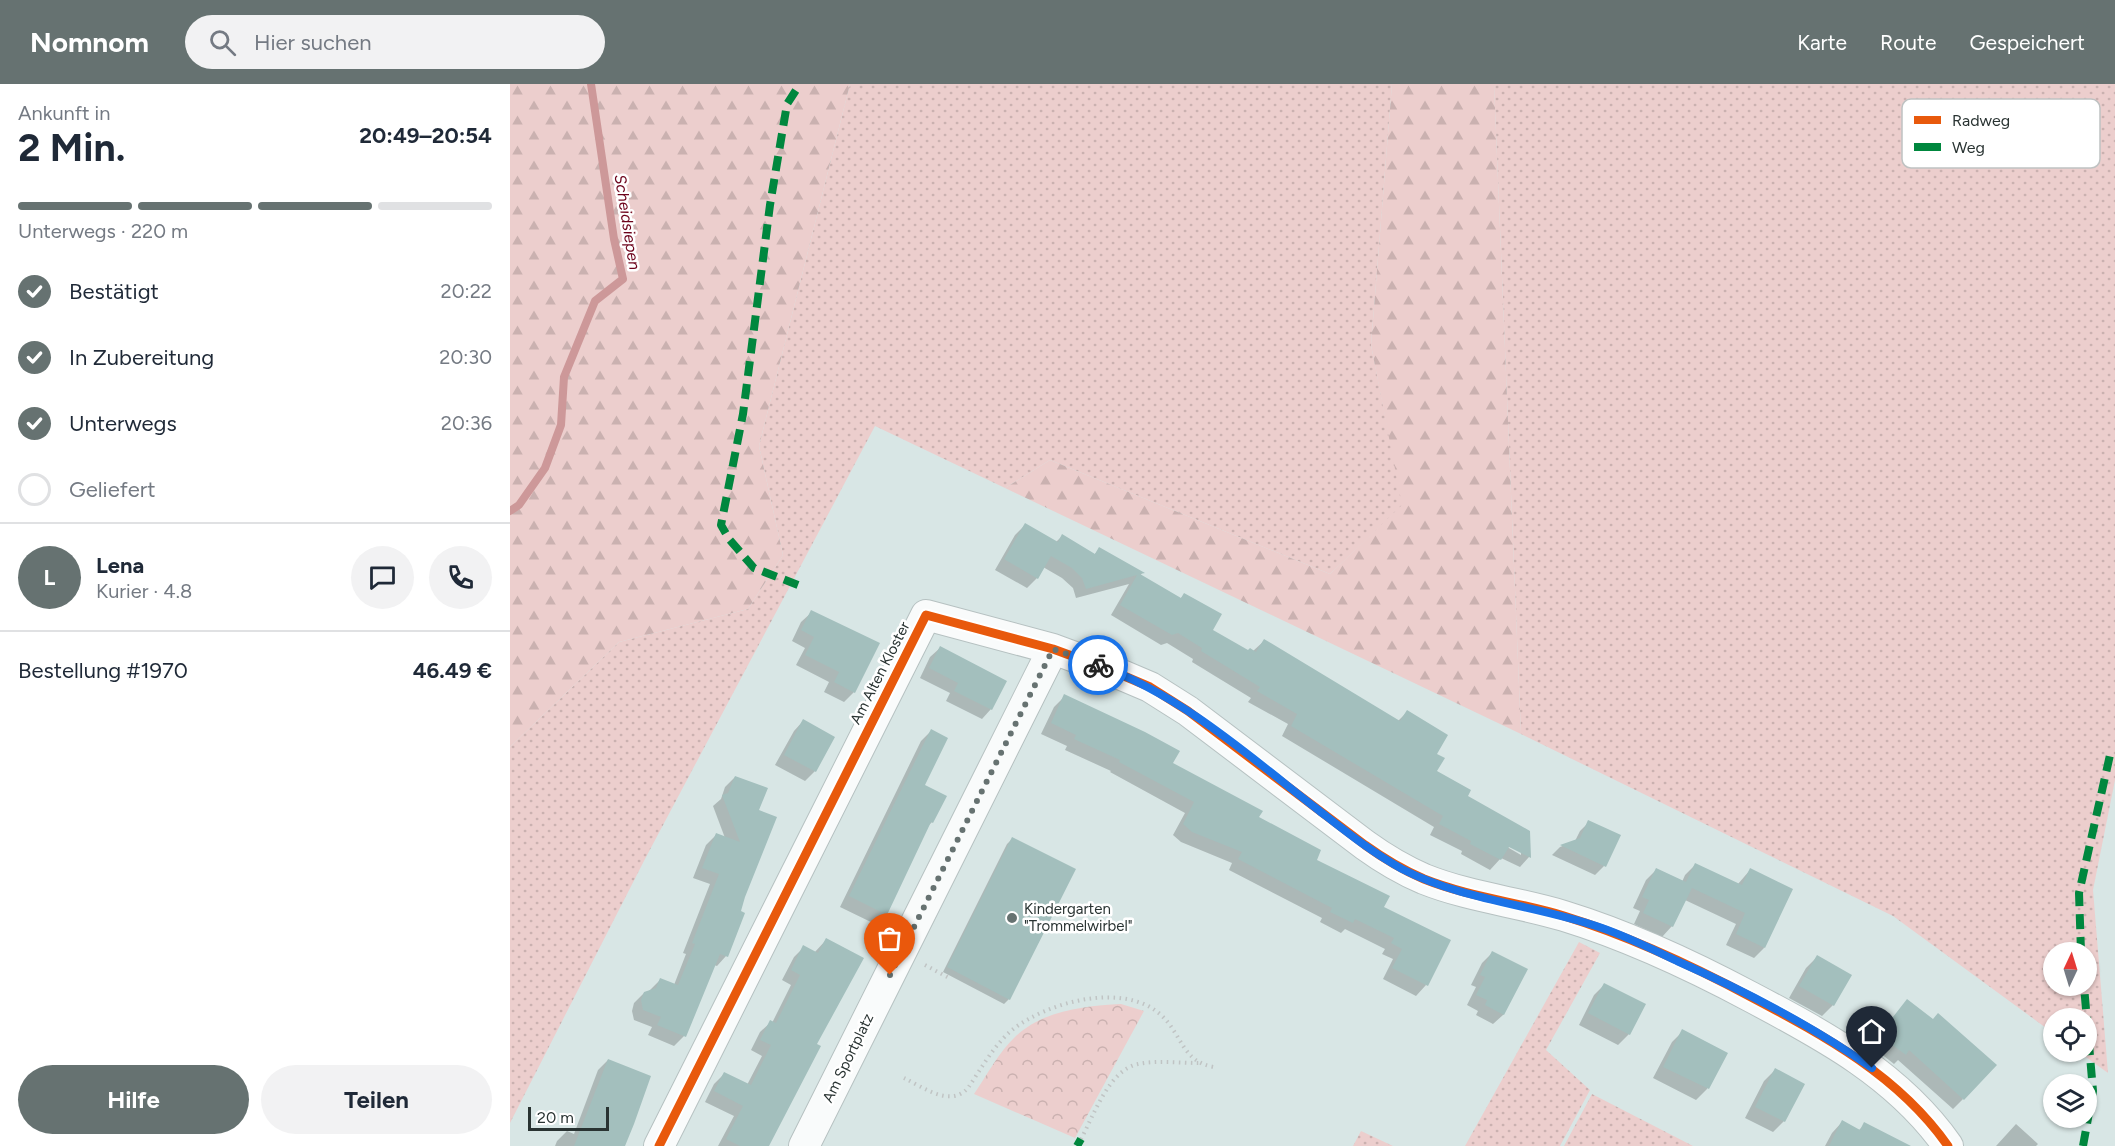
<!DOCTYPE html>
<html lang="de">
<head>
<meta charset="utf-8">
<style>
	:root { --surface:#fff; --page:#f2f2f3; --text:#1f2937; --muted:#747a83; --line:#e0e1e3; --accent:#667271 }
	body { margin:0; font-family:Figtree,sans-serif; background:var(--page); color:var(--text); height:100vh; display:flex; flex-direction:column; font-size:22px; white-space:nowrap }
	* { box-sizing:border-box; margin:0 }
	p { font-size:20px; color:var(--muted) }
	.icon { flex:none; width:33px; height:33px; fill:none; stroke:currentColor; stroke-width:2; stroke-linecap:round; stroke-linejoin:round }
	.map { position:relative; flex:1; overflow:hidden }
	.drawer { display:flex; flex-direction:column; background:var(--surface); width:510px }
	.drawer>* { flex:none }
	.needle { width:39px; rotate:4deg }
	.tools { position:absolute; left:1533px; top:858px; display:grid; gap:12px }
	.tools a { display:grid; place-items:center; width:54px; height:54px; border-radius:50%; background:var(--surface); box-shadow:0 2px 4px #0004; font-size:30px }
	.scale { position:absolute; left:18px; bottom:15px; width:81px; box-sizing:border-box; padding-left:6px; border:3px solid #293332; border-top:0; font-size:16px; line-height:21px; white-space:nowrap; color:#293332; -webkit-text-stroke:4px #fff; paint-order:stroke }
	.pin { position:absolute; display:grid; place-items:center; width:51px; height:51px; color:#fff; margin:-62px -26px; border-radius:50% 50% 50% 0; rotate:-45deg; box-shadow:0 0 6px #0007 }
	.pin .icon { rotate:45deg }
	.courier { position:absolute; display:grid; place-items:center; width:60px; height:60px; margin:-30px; border:4px solid #1a73e8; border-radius:50%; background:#fff; color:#222; box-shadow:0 2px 8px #0007 }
	.headline em { font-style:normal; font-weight:700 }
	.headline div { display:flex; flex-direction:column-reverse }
	.headline { display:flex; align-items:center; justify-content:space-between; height:102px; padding:0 18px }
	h1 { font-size:39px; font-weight:700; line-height:45px }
	.bar { display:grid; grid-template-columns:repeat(4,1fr); gap:9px 6px; align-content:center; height:72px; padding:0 18px }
	.bar i { height:8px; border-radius:4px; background:var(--line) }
	.bar .active { background:var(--accent) }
	.bar p { grid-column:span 4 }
	.line { display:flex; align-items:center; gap:15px; padding:0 18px; border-top:2px solid var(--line) }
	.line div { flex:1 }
	.round { display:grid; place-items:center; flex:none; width:63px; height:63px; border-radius:32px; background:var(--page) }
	ol { padding:0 18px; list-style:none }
	li { display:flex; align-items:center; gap:18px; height:66px }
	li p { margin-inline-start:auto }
	li .icon { padding:6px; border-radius:50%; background:var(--accent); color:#fff; stroke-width:4 }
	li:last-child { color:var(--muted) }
	li i { width:33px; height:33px; border:3px solid var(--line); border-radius:50% }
	.cta { display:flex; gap:12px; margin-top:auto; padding:12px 18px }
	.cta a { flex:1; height:69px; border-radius:36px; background:var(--accent); color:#fff; font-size:24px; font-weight:700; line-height:69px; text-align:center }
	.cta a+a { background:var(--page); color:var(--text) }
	header { display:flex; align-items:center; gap:36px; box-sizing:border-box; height:84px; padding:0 30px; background:var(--accent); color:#fff }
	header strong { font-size:28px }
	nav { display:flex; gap:33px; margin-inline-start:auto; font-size:21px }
	.search { width:420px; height:54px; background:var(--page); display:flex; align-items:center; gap:15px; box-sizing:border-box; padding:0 21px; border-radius:33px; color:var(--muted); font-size:22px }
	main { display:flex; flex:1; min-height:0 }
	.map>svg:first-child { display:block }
	.grass { fill:url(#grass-dots); fill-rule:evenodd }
	.forest { fill:url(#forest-firs) }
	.park { fill:url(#park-crowns) }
	.shadow { fill:#0003; fill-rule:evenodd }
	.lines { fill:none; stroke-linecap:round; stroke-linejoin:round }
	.stream { stroke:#cd9899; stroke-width:8 }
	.building { fill:#a3bfbd }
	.street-casing { stroke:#b6c1c1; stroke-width:32 }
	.path { stroke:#c0c4c4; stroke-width:4; stroke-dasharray:1.5 4.5; stroke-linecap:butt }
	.street { stroke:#f9fbfb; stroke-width:30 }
	.quiet { stroke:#00873e; stroke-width:8; stroke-dasharray:15 8; stroke-linecap:butt }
	.cycleway-casing { stroke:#fff; stroke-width:13 }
	.cycleway { stroke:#e8590c; stroke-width:9 }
	.done { stroke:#667271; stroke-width:6; stroke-dasharray:0 10.8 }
	.route { stroke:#1a73e8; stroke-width:8 }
	.poi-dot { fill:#667271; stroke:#fff; stroke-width:2 }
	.labels { text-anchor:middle; stroke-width:5; stroke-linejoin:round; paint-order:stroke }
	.street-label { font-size:15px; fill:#293332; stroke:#fff }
	.poi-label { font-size:15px; fill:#293332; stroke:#fff; text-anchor:start }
	.water-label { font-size:16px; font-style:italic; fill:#6c021a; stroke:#fff }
	.key { fill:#fff; stroke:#bfc2c2; stroke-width:1.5 }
	.key-label { font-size:16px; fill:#293332 }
</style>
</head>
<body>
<header>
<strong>Nomnom</strong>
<div class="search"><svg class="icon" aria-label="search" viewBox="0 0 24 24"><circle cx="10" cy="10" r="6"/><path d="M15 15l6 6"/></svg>Hier suchen</div>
<nav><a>Karte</a><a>Route</a><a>Gespeichert</a></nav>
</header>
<main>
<section class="drawer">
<div class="headline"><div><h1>2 Min.</h1><p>Ankunft in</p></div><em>20:49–20:54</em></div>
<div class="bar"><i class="active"></i><i class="active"></i><i class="active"></i><i></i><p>Unterwegs · 220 m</p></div>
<ol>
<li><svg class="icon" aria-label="check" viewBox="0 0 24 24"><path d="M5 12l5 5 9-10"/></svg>Bestätigt<p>20:22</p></li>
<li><svg class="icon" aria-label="check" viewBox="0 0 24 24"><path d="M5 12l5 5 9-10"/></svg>In Zubereitung<p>20:30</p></li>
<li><svg class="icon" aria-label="check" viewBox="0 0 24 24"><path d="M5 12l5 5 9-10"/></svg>Unterwegs<p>20:36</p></li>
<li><i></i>Geliefert</li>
</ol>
<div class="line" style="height:108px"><b class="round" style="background:var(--accent);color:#fff">L</b><div><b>Lena</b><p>Kurier · 4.8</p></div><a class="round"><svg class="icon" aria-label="chat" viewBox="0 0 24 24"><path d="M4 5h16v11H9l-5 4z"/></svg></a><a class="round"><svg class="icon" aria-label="phone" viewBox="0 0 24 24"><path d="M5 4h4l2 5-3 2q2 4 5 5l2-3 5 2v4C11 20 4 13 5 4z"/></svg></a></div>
<div class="line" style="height:78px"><div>Bestellung #1970</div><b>46.49 €</b></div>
<div class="cta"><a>Hilfe</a><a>Teilen</a></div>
</section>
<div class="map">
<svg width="1605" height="1062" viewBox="0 0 1605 1062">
	<defs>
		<pattern id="grass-dots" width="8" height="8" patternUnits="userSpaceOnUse" patternTransform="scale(1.5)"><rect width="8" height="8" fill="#eccecd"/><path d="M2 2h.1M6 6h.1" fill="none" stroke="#cab1b0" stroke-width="1.8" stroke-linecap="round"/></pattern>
		<pattern id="forest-firs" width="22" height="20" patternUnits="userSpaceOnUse" patternTransform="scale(1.5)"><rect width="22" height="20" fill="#eccecd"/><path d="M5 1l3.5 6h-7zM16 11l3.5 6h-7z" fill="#cab1b0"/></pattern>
		<pattern id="park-crowns" width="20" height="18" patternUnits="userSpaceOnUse" patternTransform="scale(1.5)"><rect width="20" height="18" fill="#eccecd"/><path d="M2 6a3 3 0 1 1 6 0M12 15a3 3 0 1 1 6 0" fill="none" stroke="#cab1b0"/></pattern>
	</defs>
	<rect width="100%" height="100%" fill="#d8e6e5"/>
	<path class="grass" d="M340 0H882L861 261 893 421 820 490 540 376 495 404 365 342 135 775 0 1039V663L109 558 238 525 273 471 249 362Z
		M984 0H1605V696L1583 806 1598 989 1569 968H1576V934H1544L1543 949 1383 832 1011 650ZM1544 868H1576V902H1544Z
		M1069 858 1090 869 1036 966 1080 1006 1050 1062H955Z
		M1082 1010 1183 1062H1054Z
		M851 1047 883 1062H843Z"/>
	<path class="forest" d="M0 0H340L249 362 273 471 238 525 109 558 0 663Z
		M882 0H984L1011 650 495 404 540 376 820 490 892 421 861 261Z"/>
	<path class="park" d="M611 920 634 927 565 1054 464 1010C477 991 489 968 505 953 533 926 575 922 611 920Z"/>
	<path class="shadow" d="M515 441 546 458 552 452 584 471 589 465 632 489 630 492 670 515 674 511 701 547 738 568 743 567 754 557 888 637 897 628 925 670V688L956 712 1019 748V773L1010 783 991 774 980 786 951 770 952 767 920 751 924 743 772 652 778 640 738 618 741 614 682 578 683 575 657 559 651 561 601 531 619 500 566 514 563 504 552 494 533 483 527 494 517 504 485 486 505 451ZM992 760 1011 767V771Z
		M302 528 344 608 334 618 314 608 319 598 286 581 295 564 282 557 291 538Z
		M430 564 481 625 472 635 436 617 440 609 410 594 420 573Z
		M555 612 747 734 872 823 916 901 906 912 873 895 883 875 872 870 875 865 835 845 831 849 810 838 812 834 719 786 722 779 671 758 663 751 675 729 600 688 601 687 555 666 557 662 531 650 544 623Z
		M293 637 305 687 295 697 265 681 284 647Z
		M421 647 413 702 422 738 417 743 375 830 365 840 330 823 411 657Z
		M225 693 247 727 233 813 216 872 207 882 204 881 174 952 164 962 138 951 142 943 124 936 122 927 124 919 134 909 139 907 150 896 164 901 176 870 173 869 200 800 183 794 196 761 206 751 215 754 203 722 211 715 215 703Z
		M1079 738 1094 782 1085 791 1042 771 1050 763 1065 757 1070 747Z
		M502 755 499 915 494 920 433 888 497 760Z
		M1185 781 1228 800 1240 786 1254 864 1244 874 1216 861 1226 840 1175 816 1162 842 1152 853 1124 840 1130 827 1123 824 1136 796 1146 786 1172 798 1175 791Z
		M316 856 305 960 257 1062H208L224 1032 195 1018 204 1000 214 990 237 1001 252 972 241 966 250 948 261 938 262 939 281 901 272 896 284 873 294 863 304 869Z
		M982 869 1016 886 993 931 983 940 966 931 968 927 957 921 966 903 961 901 972 879Z
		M1307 873 1323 921 1312 932 1279 914 1296 884Z
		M1095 900 1119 950 1108 961 1069 941 1084 911Z
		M1397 917 1453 1015 1443 1025 1388 976 1384 980 1360 961Z
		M1173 947 1216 969 1197 1005 1186 1016 1143 994 1162 958Z
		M98 976 109 1062H45L47 1057 57 1047 64 1050 88 986Z
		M1265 986 1293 1000 1274 1037 1263 1048 1235 1034 1254 997Z
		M1332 1038 1348 1047 1355 1040 1397 1062H1315L1322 1049Z
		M1506 1040 1528 1060 1526 1062H1486Z"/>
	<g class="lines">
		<path class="stream" d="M0 427 9 421 35 384 51 341 54 293 85 217 113 195 104 155 81 0"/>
	</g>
	<path class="building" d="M515 439 548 458 552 450 585 470 589 463 635 489 630 490 671 514 674 509 712 530 703 546 738 566 740 564 746 568 754 555 890 637 897 626 938 651 927 670 935 674 927 687 961 706 958 712 1020 747 1021 774 999 763 991 776 960 760 961 757 929 740 933 732 781 642 787 630 747 607 750 603 691 567 692 564 668 549 662 551 610 521 627 491 576 505 572 494 562 484 541 472 528 495 494 475Z
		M301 526 370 559 345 609 324 598 329 588 295 571 304 553 291 546Z
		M430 562 497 597 482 626 444 607 448 599 419 584Z
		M554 610 635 648 670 667 663 679 753 727 749 733 811 766 807 776 880 812 874 823 941 856 918 902 882 884 892 865 881 859 884 854 845 835 843 839 820 828 822 824 728 775 732 768 682 748 673 740 684 718 609 678 610 676 564 655 566 651 541 639Z
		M293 635 325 653 306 688 274 671Z
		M421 645 438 654 415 701 437 712 423 739 421 738 377 831 339 812Z
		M225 692 258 704 249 726 267 733 235 813 231 827 235 829 218 873 210 870 176 953 147 941 151 933 133 926 131 916 134 908 146 904 150 894 168 901 185 860 182 859 209 790 192 784 206 749 230 758 212 711 218 709Z
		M1078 736 1111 751 1096 783 1050 761 1070 754Z
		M502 753 566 785 500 916 437 883Z
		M1185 779 1232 801 1240 784 1283 805 1255 864 1226 850 1235 829 1182 804 1163 843 1133 829 1139 816 1132 813 1146 784 1176 798Z
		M316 854 354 874 307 960 311 962 259 1062H230L216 1055 233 1022 204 1007 214 988 241 1001 261 961 250 956 260 936 266 939 290 891 281 886 293 861 308 869Z
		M982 867 1018 885 994 931 975 921 977 916 966 911 975 893 970 891Z
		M1307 871 1342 891 1324 922 1289 902Z
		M1094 899 1136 920 1120 951 1078 929Z
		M1397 915 1423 935 1428 929 1487 981 1454 1016 1399 966 1396 971 1369 951Z
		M1172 945 1218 969 1199 1005 1153 983Z
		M98 975 141 992 124 1040 115 1062H64Z
		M1265 984 1295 1000 1275 1038 1245 1023Z
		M1332 1036 1350 1046 1354 1038 1401 1062H1319Z"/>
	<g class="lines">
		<defs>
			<path id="street" d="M149 1062 416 531 543 565 600 586 640 603 678 627 855 761C873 774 893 786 914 795 959 813 1008 818 1054 832 1119 852 1181 881 1241 913 1315 952 1389 992 1438 1062
				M294 1062 543 565"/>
		</defs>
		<use href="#street" class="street-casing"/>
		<path class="path" d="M415 881 441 895
			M394 994C413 1003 440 1024 458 1004 471 985 484 961 502 946 537 918 614 897 651 931 672 950 672 978 704 983
			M571 1055C584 1031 599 986 628 980 647 976 669 979 689 979"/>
		<use href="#street" class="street"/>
		<path class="quiet" d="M288 501 244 484 219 455 211 441 233 330 260 121 277 20 290 0
			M1571 868 1569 809 1600 671H1605
			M567 1062 571 1055
			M1573 1062 1583 1007 1574 902"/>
		<defs>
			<path id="cycleway" d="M149 1062 416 531 543 565 600 586 640 603 678 627 855 761C873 774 893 786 914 795 959 813 1008 818 1054 832 1119 852 1181 881 1241 913 1315 952 1389 992 1438 1062"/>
		</defs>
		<use href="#cycleway" class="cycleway-casing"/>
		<use href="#cycleway" class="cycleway"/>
	</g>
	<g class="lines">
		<path class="done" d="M380 891 543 565 588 581"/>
		<path class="route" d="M588 581C671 611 738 671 807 725 834 746 861 768 892 785 954 817 1027 821 1092 844 1118 853 1142 865 1167 877 1235 907 1301 941 1362 984"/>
	</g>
	<circle class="poi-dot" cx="502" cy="834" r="6"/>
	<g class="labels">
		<g class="street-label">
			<text transform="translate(370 589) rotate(-63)" y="5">Am Alten Kloster</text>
			<text transform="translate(338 974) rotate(-64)" y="5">Am Sportplatz</text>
		</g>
		<g class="poi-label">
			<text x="514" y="830">Kindergarten<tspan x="514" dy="17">"Trommelwirbel"</tspan></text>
		</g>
		<g class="water-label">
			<text transform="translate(118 138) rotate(81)" y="6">Scheidsiepen</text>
		</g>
	</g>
	<rect x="1392" y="15" width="198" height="69" rx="9" class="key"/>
	<rect x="1404" y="32" width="27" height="8" fill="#e8590c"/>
	<rect x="1404" y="59" width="27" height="8" fill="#00873e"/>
	<g class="key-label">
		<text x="1442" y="42">Radweg</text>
		<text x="1442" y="69">Weg</text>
	</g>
</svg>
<div class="tools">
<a><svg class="needle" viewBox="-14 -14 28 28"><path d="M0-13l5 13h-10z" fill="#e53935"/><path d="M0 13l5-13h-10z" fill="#747a83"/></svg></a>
<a><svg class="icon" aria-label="locate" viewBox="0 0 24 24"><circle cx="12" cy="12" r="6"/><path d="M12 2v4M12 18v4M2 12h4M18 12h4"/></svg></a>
<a><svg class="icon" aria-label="layers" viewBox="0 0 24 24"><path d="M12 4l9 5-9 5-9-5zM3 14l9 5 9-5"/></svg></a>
</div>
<div class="scale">20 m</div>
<div class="pin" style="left:380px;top:891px;background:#ea580c"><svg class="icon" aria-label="bag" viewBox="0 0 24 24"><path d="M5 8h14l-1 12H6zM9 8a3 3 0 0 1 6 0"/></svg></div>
<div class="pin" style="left:1362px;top:984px;background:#1f2937"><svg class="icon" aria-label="home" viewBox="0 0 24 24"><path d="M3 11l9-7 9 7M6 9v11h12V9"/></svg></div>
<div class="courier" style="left:588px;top:581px"><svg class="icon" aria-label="bike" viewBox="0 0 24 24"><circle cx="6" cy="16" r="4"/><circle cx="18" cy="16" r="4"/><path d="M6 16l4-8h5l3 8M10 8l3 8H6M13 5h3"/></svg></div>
</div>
</main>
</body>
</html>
